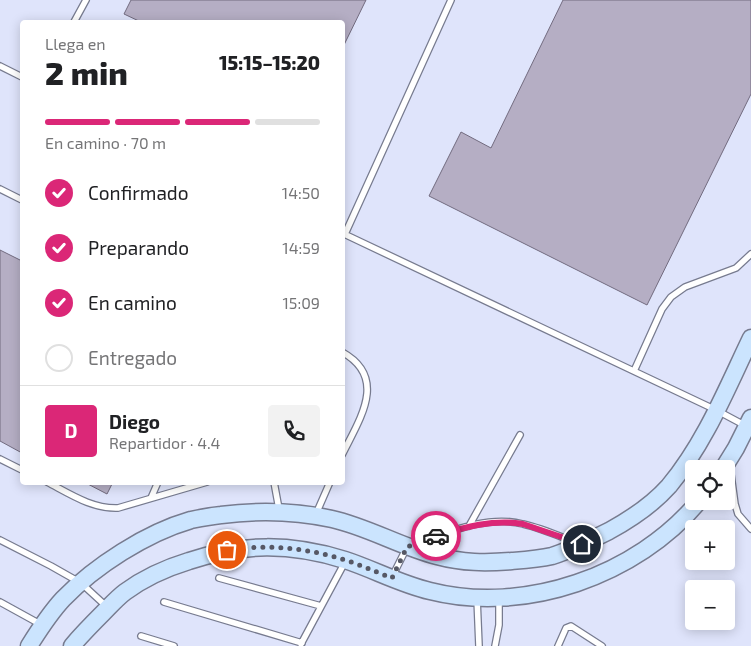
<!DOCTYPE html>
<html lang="es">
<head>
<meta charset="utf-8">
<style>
	:root { --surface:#fff; --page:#f2f2f2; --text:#202124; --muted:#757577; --line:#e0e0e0; --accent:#db2777 }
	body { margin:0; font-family:"Exo 2",sans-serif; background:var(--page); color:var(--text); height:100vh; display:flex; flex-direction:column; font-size:19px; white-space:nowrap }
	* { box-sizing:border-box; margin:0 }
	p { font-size:16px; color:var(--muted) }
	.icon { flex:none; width:28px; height:28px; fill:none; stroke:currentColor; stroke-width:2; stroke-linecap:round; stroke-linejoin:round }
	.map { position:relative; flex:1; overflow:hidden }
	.panel { position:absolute; left:20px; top:20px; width:325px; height:465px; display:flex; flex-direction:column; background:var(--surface); border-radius:5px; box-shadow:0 2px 12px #0003 }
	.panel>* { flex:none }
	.tools { position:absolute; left:685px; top:460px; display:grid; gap:10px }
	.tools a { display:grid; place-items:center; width:50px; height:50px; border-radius:5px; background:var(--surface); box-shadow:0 2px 12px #0003; font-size:25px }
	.pin { position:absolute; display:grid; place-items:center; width:42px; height:42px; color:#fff; margin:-21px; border:2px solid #fff; border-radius:50%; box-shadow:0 1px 5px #0007 }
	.courier { position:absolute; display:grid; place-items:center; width:50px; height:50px; margin:-25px; border:4px solid #db2777; border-radius:50%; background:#fff; color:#222; box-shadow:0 1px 6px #0007 }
	.headline em { font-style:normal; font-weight:800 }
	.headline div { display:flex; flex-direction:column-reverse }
	.headline { display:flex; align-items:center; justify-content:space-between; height:85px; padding:0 25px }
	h1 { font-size:32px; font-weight:800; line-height:38px }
	.bar { display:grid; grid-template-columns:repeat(4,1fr); gap:8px 5px; align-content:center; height:60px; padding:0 25px }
	.bar i { height:6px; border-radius:4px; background:var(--line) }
	.bar .current { background:var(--accent) }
	.bar p { grid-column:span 4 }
	.line { display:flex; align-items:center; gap:12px; padding:0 25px; border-top:1px solid var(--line) }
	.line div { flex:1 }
	.round { display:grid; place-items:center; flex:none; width:52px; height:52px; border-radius:5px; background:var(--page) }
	ol { padding:0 25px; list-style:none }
	li { display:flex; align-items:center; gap:15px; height:55px }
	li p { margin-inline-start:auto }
	li .icon { padding:5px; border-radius:50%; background:var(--accent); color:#fff; stroke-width:4 }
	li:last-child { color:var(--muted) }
	li i { width:28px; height:28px; border:2px solid var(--line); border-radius:50% }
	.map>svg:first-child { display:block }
	.building { fill:#b5aec4; stroke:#726b7f }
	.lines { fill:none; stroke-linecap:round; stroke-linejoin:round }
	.lane-casing { stroke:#777b8f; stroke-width:8 }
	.secondary-casing { stroke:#777b8f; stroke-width:19 }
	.lane { stroke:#fff; stroke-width:5.5 }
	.secondary { stroke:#cbe4fe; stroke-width:16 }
	.done { stroke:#565865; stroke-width:5; stroke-dasharray:0 9 }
	.route { stroke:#db2777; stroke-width:6 }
</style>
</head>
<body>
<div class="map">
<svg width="751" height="646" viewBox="0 0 751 646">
	<rect width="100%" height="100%" fill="#dfe4fb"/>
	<path class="building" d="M131 0H366L342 49V22H141L124 14Z
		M563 0H751V94L647 305 429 196 461 132 491 148Z
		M0 250 22 261V453L0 441Z
		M84 482H113L107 494Z"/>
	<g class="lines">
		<defs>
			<path id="lane" d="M74 22 86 0
				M0 66 22 77
				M0 189 22 200
				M342 233 716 410 746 426
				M345 234 451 0
				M342 352C389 378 359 420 342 455
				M634 371 662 309 671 297 685 287 736 268 751 254
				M0 459 22 470
				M730 467 735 504 738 514 751 529
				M47 482C70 494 92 509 118 508L207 482
				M274 482 279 509
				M151 498 158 482
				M316 514 330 482
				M469 526 520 435
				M0 540 51 566 81 583 106 606
				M392 577 407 547C443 535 484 514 523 524 541 528 559 536 577 543
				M219 578 321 606
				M477 598 479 646
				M0 602 40 624
				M164 602 302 643
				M141 636 174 646
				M301 644 345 562
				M495 646 499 625V598
				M558 646 566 628 571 626 602 646"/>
			<path id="secondary" d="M723 469 736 448 751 418
				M29 646C39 630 50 613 63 599 95 566 146 533 191 520 201 518 211 516 221 515 259 510 295 511 332 519 368 527 401 547 437 556 463 563 485 563 512 561 525 560 539 559 552 556 571 550 591 540 609 531 631 519 652 505 669 486 705 443 727 388 751 338
				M72 646C82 634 92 624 103 613 110 606 117 598 125 592 144 578 166 568 189 561 243 543 290 543 345 560 373 569 400 584 430 591 524 615 637 576 699 501"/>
		</defs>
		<use href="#lane" class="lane-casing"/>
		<use href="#secondary" class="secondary-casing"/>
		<use href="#lane" class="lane"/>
		<use href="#secondary" class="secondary"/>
	</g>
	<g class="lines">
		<path class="done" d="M227 550C267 544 307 548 345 560 361 565 376 572 392 578L407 547 436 536"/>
		<path class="route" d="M436 536C465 527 493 519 523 524L582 544"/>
	</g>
</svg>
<div class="tools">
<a><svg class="icon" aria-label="locate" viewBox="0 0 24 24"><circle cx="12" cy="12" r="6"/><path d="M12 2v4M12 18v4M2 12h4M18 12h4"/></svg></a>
<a>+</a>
<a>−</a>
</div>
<div class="pin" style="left:227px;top:550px;background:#ea580c"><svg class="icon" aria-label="bag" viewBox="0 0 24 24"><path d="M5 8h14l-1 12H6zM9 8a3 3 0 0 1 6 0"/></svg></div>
<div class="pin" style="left:582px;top:544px;background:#1f2937"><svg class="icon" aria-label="home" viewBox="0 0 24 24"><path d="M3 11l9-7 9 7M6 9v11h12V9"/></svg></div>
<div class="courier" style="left:436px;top:536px"><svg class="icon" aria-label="car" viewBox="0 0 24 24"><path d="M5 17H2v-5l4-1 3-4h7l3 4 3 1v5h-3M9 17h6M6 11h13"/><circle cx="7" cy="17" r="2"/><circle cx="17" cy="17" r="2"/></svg></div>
<section class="panel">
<div class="headline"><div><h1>2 min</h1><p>Llega en</p></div><em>15:15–15:20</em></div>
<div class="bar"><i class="current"></i><i class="current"></i><i class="current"></i><i></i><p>En camino · 70 m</p></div>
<ol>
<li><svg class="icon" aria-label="check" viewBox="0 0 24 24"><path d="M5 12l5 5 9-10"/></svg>Confirmado<p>14:50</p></li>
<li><svg class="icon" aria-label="check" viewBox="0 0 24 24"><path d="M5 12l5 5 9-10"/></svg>Preparando<p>14:59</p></li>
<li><svg class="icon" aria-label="check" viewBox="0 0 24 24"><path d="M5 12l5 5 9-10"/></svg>En camino<p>15:09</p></li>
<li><i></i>Entregado</li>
</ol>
<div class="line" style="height:90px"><b class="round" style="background:var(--accent);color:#fff">D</b><div><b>Diego</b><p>Repartidor · 4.4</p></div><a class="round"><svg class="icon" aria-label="phone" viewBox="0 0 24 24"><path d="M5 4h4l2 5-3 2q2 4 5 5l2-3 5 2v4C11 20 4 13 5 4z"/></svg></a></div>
</section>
</div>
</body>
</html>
